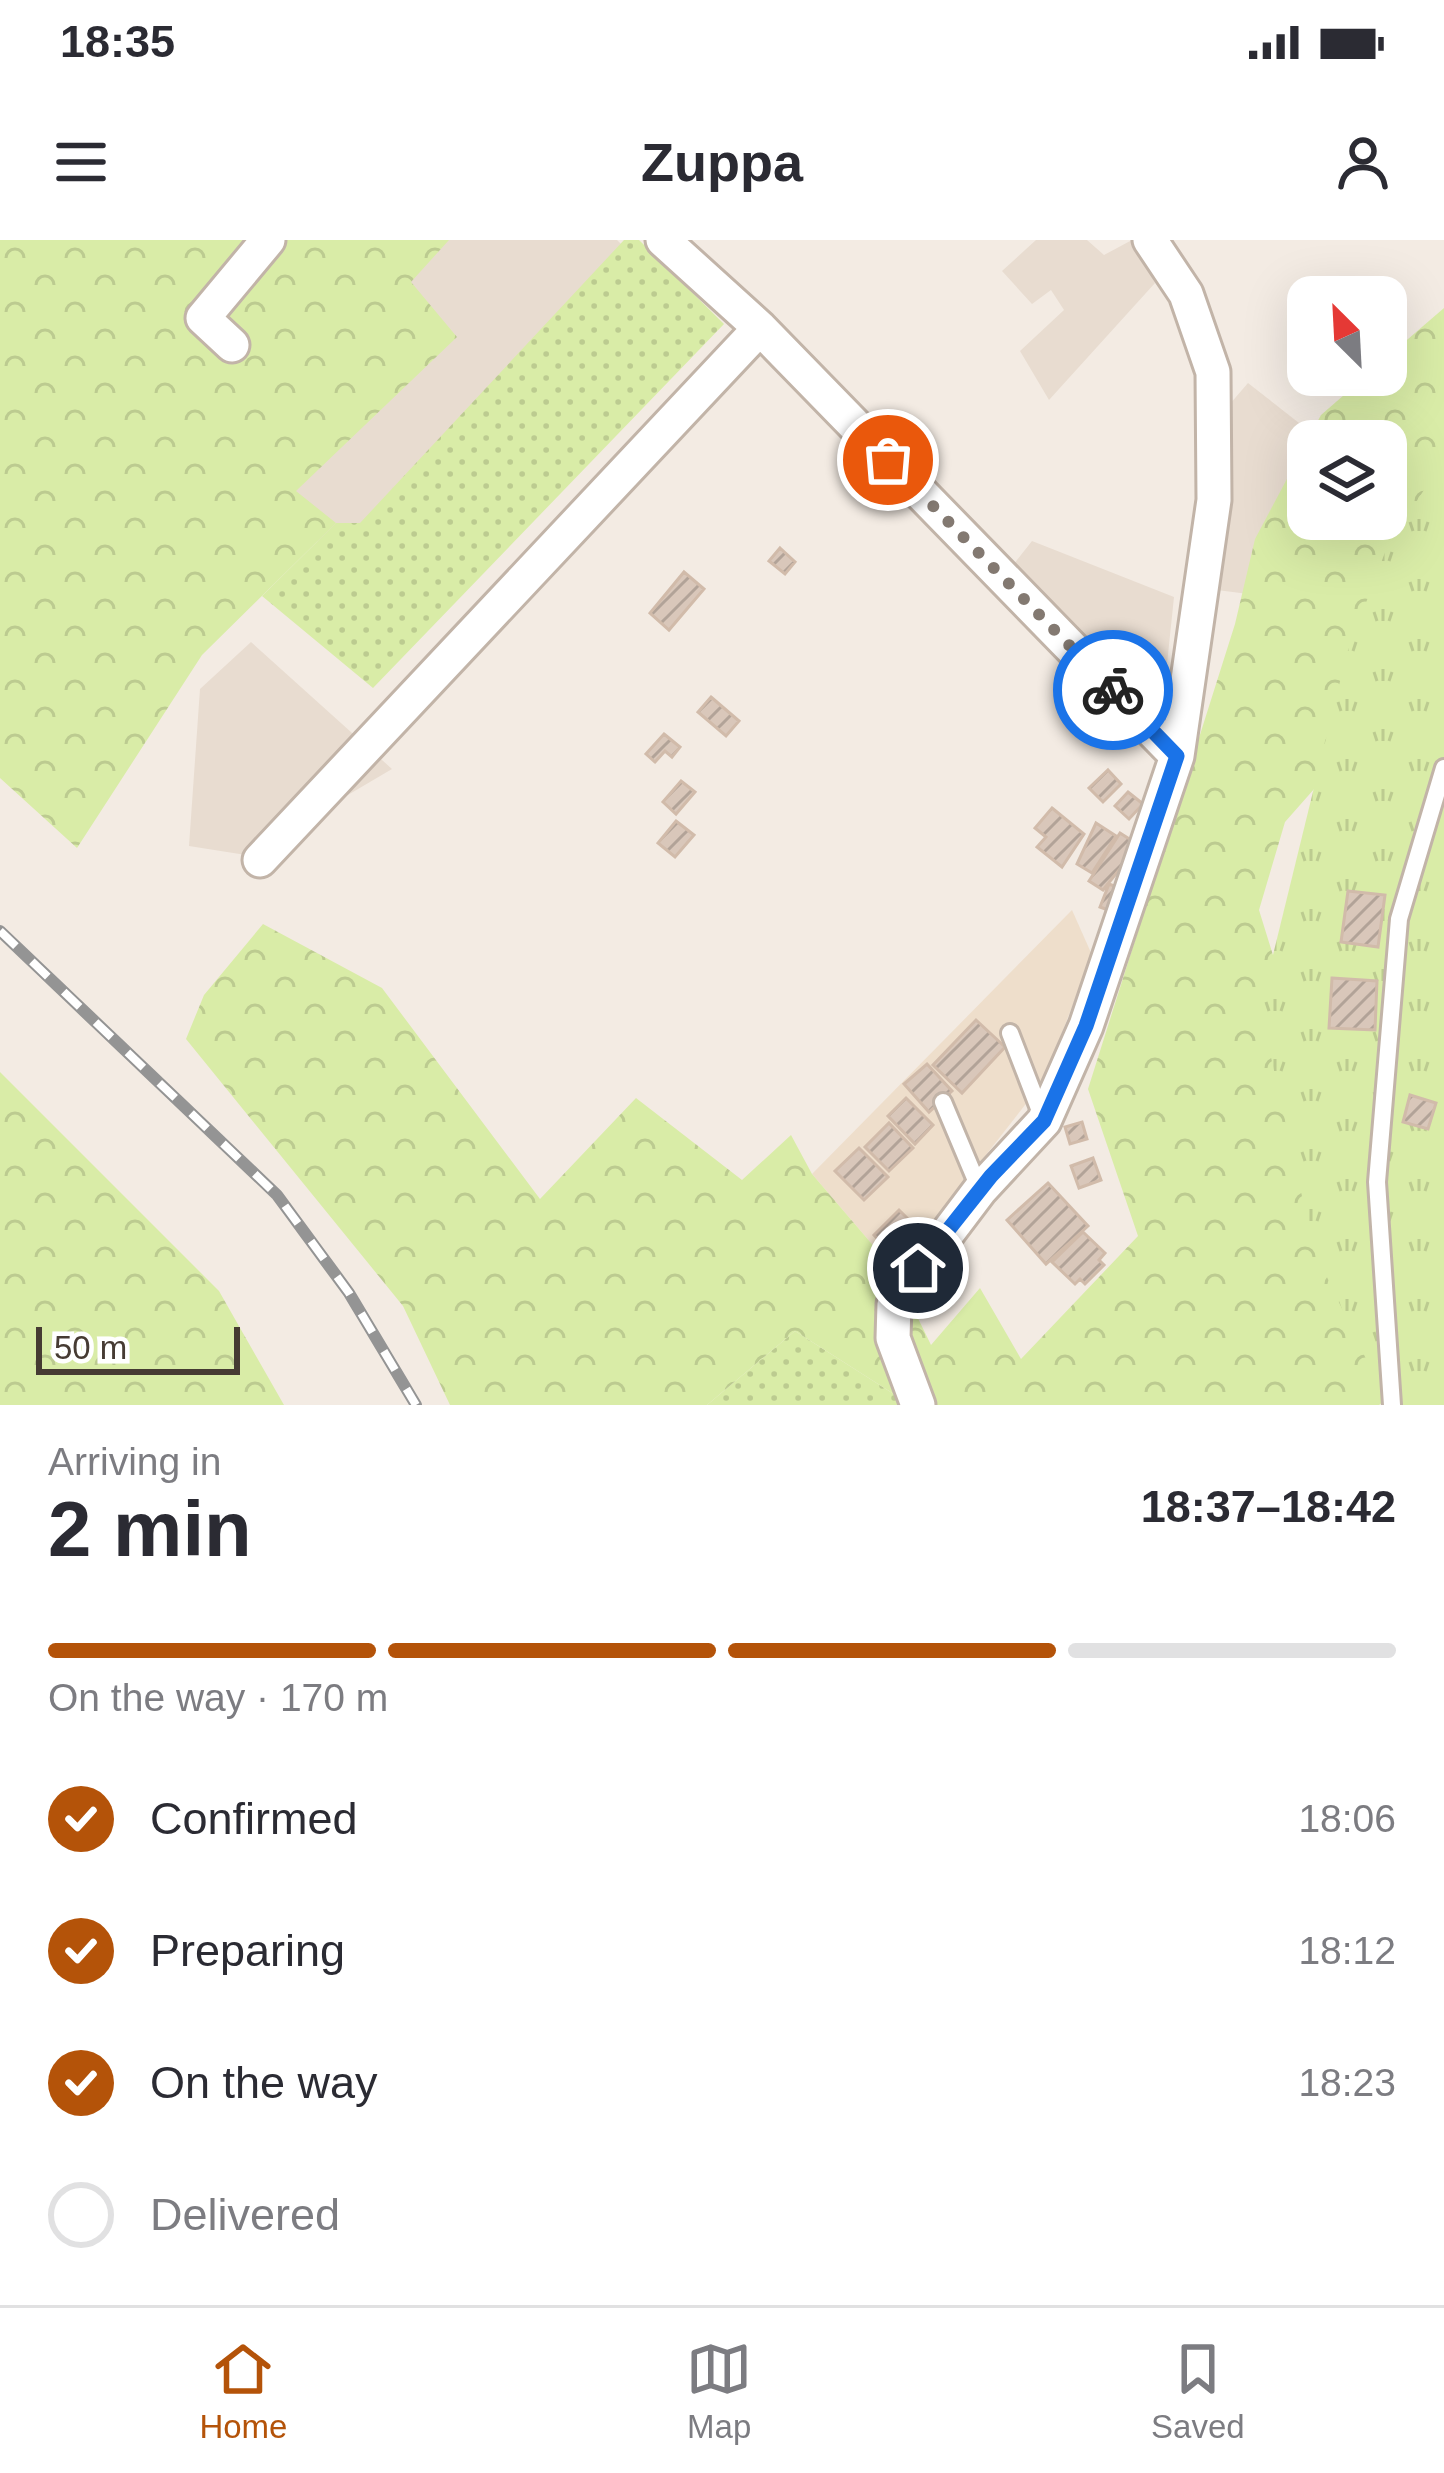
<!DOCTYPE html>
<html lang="en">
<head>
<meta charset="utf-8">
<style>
	:root { --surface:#fff; --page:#f7f7f7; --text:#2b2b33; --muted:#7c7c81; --line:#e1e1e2; --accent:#b45309 }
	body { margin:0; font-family:Arial,sans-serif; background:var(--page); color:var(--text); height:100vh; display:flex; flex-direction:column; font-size:45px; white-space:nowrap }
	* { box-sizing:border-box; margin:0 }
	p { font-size:39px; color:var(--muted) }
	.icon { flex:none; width:66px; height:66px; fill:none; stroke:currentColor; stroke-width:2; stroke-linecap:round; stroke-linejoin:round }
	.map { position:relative; height:1165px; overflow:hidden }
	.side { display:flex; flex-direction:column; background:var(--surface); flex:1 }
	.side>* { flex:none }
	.needle { width:78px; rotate:336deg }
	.controls { position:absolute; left:1287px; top:36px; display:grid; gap:24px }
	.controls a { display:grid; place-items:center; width:120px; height:120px; border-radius:24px; background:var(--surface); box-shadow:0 12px 48px #0002; font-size:60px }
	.scale { position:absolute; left:36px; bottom:30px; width:204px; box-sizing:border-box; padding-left:12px; border:6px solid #463b33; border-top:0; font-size:33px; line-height:42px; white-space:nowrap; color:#463b33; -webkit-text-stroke:9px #fff; paint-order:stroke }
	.pin { position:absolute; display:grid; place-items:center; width:102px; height:102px; color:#fff; margin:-51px; border:6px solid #fff; border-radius:50%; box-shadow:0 3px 12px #0007 }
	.courier { position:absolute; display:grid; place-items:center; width:120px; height:120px; margin:-60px; border:9px solid #1a73e8; border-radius:50%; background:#fff; color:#222; box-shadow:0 3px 15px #0007 }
	.summary em { font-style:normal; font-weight:700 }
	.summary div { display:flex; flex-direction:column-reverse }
	.summary { display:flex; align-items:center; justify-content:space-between; height:204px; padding:0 48px }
	h1 { font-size:78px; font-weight:700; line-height:90px }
	.bar { display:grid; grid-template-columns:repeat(4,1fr); gap:18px 12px; align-content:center; height:144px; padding:0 48px }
	.bar i { height:15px; border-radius:9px; background:var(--line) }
	.bar .on { background:var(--accent) }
	.bar p { grid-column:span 4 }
	ol { padding:0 48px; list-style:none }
	li { display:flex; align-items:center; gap:36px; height:132px }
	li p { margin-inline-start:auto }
	li .icon { padding:12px; border-radius:50%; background:var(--accent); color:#fff; stroke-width:4 }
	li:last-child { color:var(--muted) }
	li i { width:66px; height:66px; border:6px solid var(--line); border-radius:50% }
	.status { display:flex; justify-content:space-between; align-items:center; height:84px; padding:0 60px; background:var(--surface); direction:ltr }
	.status svg { height:33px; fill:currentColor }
	header { display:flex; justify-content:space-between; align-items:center; height:156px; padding:0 48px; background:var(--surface); font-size:54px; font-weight:700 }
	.tabs { display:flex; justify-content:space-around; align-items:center; height:168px; border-top:3px solid var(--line); background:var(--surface); font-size:33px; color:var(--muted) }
	.tabs a { display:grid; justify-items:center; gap:6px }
	.tabs .on { color:var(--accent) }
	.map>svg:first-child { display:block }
	.residential { fill:#e8dcd0 }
	.education { fill:#eedecb }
	.grass { fill:url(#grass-dots) }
	.forest { fill:url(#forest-crowns); fill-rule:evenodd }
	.park { fill:url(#park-tufts) }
	.building { fill:url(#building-hatch); stroke:#d1bbaa; stroke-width:3 }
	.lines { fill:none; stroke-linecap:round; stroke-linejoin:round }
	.service-casing { stroke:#c2b4a8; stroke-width:22 }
	.minor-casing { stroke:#c2b4a8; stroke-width:39 }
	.service { stroke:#fff; stroke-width:16 }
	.minor { stroke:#fff; stroke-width:33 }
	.rail-casing { stroke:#949494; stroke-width:12 }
	.rail { stroke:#fff; stroke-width:8; stroke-dasharray:22; stroke-linecap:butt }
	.done { stroke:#837971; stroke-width:12; stroke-dasharray:0 21.6 }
	.route { stroke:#1a73e8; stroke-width:15 }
</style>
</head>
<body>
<div class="status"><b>18:35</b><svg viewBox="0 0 49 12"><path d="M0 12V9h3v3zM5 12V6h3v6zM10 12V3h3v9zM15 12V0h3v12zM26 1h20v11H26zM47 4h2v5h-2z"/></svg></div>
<header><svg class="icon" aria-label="menu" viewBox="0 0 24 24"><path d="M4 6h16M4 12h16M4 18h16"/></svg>Zuppa<svg class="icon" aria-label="person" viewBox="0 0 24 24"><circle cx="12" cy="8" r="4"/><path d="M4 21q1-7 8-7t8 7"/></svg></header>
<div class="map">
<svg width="1444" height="1165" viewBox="0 0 1444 1165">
	<defs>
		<pattern id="grass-dots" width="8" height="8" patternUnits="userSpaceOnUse" patternTransform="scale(3)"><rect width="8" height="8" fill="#d9eca7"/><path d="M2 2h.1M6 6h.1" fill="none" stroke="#bccb90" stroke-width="1.8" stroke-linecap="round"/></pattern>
		<pattern id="forest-crowns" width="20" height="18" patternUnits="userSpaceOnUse" patternTransform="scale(3)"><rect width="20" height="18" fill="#d9eca7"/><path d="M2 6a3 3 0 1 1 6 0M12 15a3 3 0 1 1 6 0" fill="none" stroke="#bccb90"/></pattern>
		<pattern id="park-tufts" width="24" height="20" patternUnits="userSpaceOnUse" patternTransform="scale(3)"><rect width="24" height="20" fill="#d9eca7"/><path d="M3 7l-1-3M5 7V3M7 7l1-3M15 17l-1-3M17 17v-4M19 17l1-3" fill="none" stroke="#bccb90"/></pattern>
		<pattern id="building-hatch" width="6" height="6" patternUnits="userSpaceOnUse" patternTransform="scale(3)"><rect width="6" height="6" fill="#d9c7ba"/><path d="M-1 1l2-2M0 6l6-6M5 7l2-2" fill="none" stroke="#b2a398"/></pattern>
	</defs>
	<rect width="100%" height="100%" fill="#f3ebe3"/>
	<path class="residential" d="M208 0H617L637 20 345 330 262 243Z
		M1036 0H1087L1104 15 1132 0 1155 43 1049 160 1020 111 1064 70 1051 50 1032 64 1002 31Z
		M1248 143 1322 201H1308L1264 356 1209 349 1217 179Z
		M1032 301 1174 357 1158 510 995 348Z
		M251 402 392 529 246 615 189 606 200 449Z"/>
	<path class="education" d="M1072 670 1092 715 1043 842 895 1031 812 934Z"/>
	<path class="grass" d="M624 0H639L724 84 373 448 262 356 336 283H360Z
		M795 1091 911 1165H707Z"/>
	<path class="forest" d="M0 0H449L411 42 457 97 296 251 336 283 202 415 77 608 0 538Z
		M1444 68V454L1345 514 1285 582 1259 670 1406 1144 1379 1165H911L795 1091 707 1165H450L403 1066 186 799 204 755 263 684 382 748 540 959 636 858 742 940 791 895 812 934 895 1031 931 1105 980 1048 1021 1119 1138 996 1088 849 1235 384 1255 299 1321 175 1367 135H1386V118ZM1308 201H1386V279H1308Z
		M0 832 219 1051 284 1165H0Z"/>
	<path class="park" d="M1444 219V1165H1388L1314 1010 1260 768 1347 413 1387 307Z"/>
	<path class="building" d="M780 308 795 322 785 334 769 321Z
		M684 332 704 349 669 390 650 373Z
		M711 457 739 481 726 496 698 472Z
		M664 494 680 507 672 517 665 511 655 522 646 514Z
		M1108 530 1121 544 1103 562 1089 548Z
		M681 541 695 552 676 574 663 562Z
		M1128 552 1143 564 1129 579 1115 566Z
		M1052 568 1084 594 1062 627 1037 607 1046 597 1035 588Z
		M676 581 694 595 675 617 658 603Z
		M1096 583 1116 596 1092 633 1077 624Z
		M1120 593 1139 605 1103 650 1089 641Z
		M1109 644 1127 651 1119 674 1100 667Z
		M1348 651 1385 655 1378 707 1341 702Z
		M1332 738 1377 741 1375 790 1329 788Z
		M976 780 1005 807 962 853 933 825Z
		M927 824 952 851 929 872 904 844Z
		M1410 855 1436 863 1428 889 1403 882Z
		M906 858 933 885 915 904 888 876Z
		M1082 882 1087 899 1070 904 1065 887Z
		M889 883 913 908 889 931 865 907Z
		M859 908 888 937 864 960 835 931Z
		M1093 918 1101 940 1079 948 1071 926Z
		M1048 943 1088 986 1046 1024 1007 980Z
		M899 970 919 990 893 1015 874 995Z
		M1083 992 1105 1013 1099 1020 1104 1025 1085 1044 1080 1039 1075 1044 1052 1022Z"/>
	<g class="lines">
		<defs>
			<path id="service" d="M1010 793 1042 876
				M943 862 980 950
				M1392 1165 1377 942 1399 679 1444 528"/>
			<path id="minor" d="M663 0 760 88 1177 516
				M232 105 203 78 268 0
				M260 620 760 88
				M918 1165 893 1098 894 1064 980 950 1044 881 1086 786 1177 516 1214 260 1213 132 1186 54 1150 0"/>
		</defs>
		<use href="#service" class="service-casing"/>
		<use href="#minor" class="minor-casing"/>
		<use href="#service" class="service"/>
		<use href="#minor" class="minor"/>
		<defs>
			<path id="rail" d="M0 691 277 955 349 1053 416 1165"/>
		</defs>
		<use href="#rail" class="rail-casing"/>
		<use href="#rail" class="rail"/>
	</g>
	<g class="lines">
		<path class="done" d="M888 220 1113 450"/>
		<path class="route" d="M918 1028 991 936 1044 881 1086 786 1177 516 1113 450"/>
	</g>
</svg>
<div class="controls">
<a><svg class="needle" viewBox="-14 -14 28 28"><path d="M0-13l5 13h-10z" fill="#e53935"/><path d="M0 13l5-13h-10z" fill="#7c7c81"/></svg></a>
<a><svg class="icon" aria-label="layers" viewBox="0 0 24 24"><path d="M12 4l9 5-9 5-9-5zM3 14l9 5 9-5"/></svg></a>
</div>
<div class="scale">50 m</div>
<div class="pin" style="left:888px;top:220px;background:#ea580c"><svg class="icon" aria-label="bag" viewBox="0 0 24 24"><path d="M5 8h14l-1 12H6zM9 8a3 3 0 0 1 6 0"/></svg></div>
<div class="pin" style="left:918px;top:1028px;background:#1f2937"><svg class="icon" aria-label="home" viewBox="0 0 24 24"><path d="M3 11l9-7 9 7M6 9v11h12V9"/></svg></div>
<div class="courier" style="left:1113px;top:450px"><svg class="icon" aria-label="bike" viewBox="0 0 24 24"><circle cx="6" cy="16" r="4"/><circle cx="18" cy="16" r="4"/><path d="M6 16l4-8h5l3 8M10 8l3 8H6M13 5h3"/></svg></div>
</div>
<section class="side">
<div class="summary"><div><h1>2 min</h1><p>Arriving in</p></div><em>18:37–18:42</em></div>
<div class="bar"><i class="on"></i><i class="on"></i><i class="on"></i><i></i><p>On the way · 170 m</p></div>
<ol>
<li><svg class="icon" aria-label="check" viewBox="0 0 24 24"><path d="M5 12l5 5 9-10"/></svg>Confirmed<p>18:06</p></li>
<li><svg class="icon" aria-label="check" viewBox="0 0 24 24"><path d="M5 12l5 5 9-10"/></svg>Preparing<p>18:12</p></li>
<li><svg class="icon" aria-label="check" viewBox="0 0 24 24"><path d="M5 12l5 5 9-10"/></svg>On the way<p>18:23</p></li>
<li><i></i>Delivered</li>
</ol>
</section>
<nav class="tabs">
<a class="on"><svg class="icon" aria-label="home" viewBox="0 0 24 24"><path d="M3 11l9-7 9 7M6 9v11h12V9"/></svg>Home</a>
<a><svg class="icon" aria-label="map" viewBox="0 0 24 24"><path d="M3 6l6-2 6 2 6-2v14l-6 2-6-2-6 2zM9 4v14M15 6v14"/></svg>Map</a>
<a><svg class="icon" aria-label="saved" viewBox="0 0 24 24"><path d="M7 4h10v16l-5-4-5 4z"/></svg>Saved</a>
</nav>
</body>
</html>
